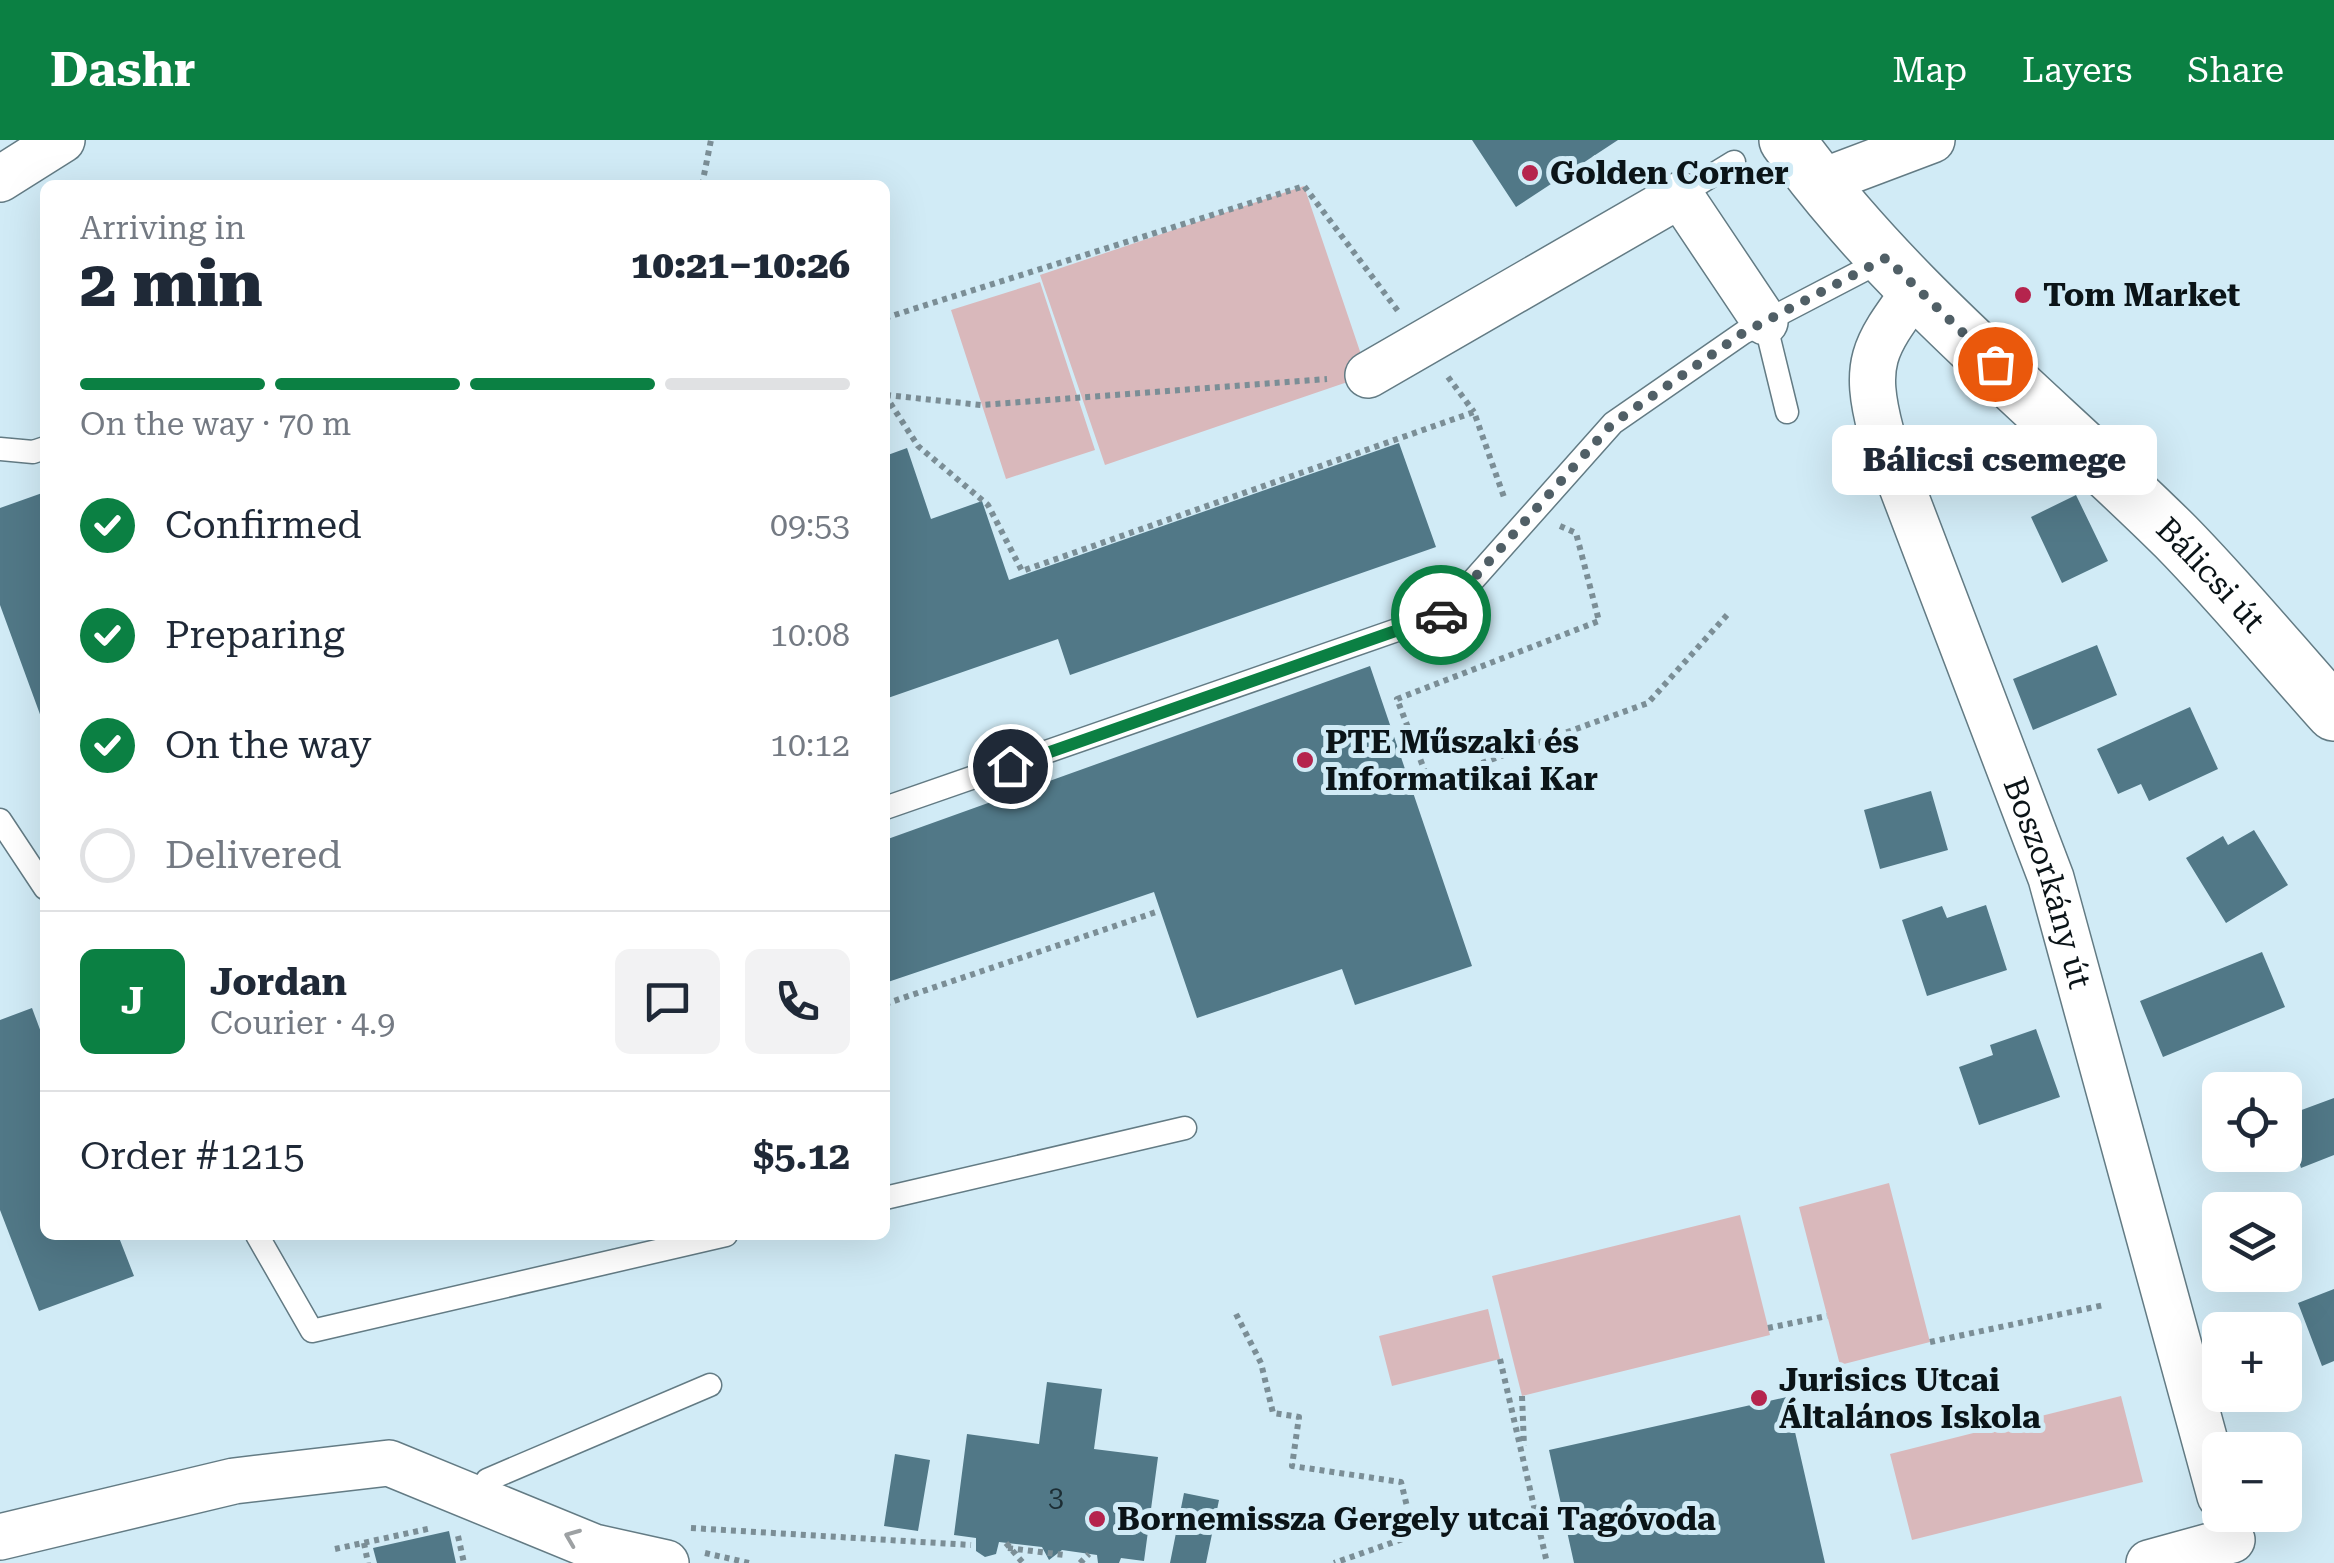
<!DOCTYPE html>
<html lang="en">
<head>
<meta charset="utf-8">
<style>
	:root { --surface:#fff; --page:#f2f2f3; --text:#1f2937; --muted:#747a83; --line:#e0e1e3; --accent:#0b8043 }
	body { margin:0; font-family:"Roboto Serif",serif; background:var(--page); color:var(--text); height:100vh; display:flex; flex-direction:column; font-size:38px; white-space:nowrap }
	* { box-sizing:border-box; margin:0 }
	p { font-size:32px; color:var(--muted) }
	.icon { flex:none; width:55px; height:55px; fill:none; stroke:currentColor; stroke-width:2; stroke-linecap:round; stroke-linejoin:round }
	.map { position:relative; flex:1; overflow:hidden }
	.details { position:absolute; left:40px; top:40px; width:850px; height:1060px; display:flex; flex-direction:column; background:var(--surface); border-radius:15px; box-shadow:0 10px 40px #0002 }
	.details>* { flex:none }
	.buttons { position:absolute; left:2202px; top:932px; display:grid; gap:20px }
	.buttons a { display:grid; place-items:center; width:100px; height:100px; border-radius:15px; background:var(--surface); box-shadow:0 10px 40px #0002; font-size:50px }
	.pin { position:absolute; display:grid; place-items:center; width:85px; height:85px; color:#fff; margin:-42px; border:5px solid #fff; border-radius:50%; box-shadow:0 2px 10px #0007 }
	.courier { position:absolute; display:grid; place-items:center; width:100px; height:100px; margin:-50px; border:8px solid #0b8043; border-radius:50%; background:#fff; color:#222; box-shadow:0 2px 12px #0007 }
	.bubble { position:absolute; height:70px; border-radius:15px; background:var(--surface); box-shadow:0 10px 40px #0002; font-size:32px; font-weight:800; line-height:70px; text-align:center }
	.headline em { font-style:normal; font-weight:800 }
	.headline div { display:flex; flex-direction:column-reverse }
	.headline { display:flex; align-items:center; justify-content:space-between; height:170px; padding:0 40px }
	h1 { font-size:65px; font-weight:800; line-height:75px }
	.bar { display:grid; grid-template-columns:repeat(4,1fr); gap:15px 10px; align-content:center; height:120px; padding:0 40px }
	.bar i { height:12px; border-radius:8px; background:var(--line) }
	.bar .active { background:var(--accent) }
	.bar p { grid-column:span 4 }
	.line { display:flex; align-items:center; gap:25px; padding:0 40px; border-top:2px solid var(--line) }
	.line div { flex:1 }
	.round { display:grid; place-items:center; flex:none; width:105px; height:105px; border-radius:15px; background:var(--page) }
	ol { padding:0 40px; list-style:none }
	li { display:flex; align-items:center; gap:30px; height:110px }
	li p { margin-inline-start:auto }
	li .icon { padding:10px; border-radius:50%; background:var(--accent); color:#fff; stroke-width:4 }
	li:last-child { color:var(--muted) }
	li i { width:55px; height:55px; border:5px solid var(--line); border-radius:50% }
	header { display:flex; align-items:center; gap:60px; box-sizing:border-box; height:140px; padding:0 50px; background:var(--accent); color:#fff }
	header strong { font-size:48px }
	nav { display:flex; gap:55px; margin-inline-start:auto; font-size:35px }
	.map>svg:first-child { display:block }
	.green { fill:#d9b8bb }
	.building { fill:#517887 }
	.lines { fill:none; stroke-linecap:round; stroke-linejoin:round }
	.service-casing { stroke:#637b84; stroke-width:25 }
	.minor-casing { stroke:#637b84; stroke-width:48 }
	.tertiary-casing { stroke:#637b84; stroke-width:58 }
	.path { stroke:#7b8e96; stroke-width:6; stroke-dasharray:5 5; stroke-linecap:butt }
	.service { stroke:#fff; stroke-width:22 }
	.minor { stroke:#fff; stroke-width:45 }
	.tertiary { stroke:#fff; stroke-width:55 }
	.oneway { stroke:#9da1a3 }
	.done { stroke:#505f66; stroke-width:10; stroke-dasharray:0 18 }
	.route { stroke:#0b8043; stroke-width:12 }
	.poi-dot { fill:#b5244d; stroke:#d1ebf6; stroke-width:4 }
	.labels { text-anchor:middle; stroke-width:10; stroke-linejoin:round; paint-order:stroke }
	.number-label { font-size:28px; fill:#1c2d34 }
	.poi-label { font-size:32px; font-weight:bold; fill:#0b1418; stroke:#d1ebf6; text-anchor:start }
	.street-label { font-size:32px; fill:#0b1418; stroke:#d1ebf6 }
</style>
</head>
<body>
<header>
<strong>Dashr</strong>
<nav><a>Map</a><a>Layers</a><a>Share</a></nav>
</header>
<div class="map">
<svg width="2334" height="1423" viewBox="0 0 2334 1423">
	<rect width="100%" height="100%" fill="#d1ebf6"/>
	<path class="green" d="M1304 46 1368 235 1105 325 1040 135Z
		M1040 142 1095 310 1006 339 951 170Z
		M1889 1043 1930 1202 1840 1225 1799 1067Z
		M1740 1075 1770 1195 1522 1256 1492 1136Z
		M1488 1169 1500 1219 1392 1246 1379 1196Z
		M2121 1256 2143 1342 1912 1400 1890 1314Z"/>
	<path class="building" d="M1472 0H1618L1516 67Z
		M1399 303 1436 407 1070 535 1058 499 885 559V316L907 308 931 379 982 361 1009 440Z
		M45 352V588L0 465V368Z
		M2076 355 2108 421 2062 443 2031 377Z
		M2097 505 2117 555 2033 590 2013 539Z
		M1370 526 1472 826 1355 865 1342 829 1197 878 1154 752 885 843V700Z
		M2190 567 2218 629 2149 661 2141 644 2118 654 2097 609Z
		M1931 651 1948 710 1880 729 1864 670Z
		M2254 690 2288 745 2226 783 2186 718 2223 696 2228 705Z
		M1986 765 2007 830 1927 856 1902 780 1942 766 1947 778Z
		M2262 812 2285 867 2163 917 2140 861Z
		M32 868 45 903V1095H118L134 1136 39 1171 0 1070V880Z
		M2036 889 2060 957 1979 985 1959 927 1993 915 1990 905Z
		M2334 958V1015L2301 1028 2285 976Z
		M2334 1149V1221L2322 1226 2298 1163Z
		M1047 1242 1102 1249 1094 1309 1158 1317 1144 1421 1121 1418 1119 1423H1098L1097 1415 1062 1410 1049 1420 1042 1407 999 1402 996 1414 985 1417 976 1411V1398L954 1395 967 1294 1039 1304Z
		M1787 1257 1825 1423H1574L1549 1310Z
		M895 1314 930 1320 918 1391 884 1386Z
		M1184 1353 1219 1360 1206 1423H1170Z
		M449 1391 456 1423H377L373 1408Z"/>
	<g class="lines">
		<defs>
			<path id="service" d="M1680 55 1734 22
				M1765 182 1787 272
				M0 309 33 312 45 308
				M885 668 1443 474 1613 283 1743 193 1887 118
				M0 680 45 748
				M885 1058 1185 988
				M257 1095 312 1191 726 1095
				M479 1359 487 1340 710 1245"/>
			<g id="minor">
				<path d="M0 39 62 0"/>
				<path d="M1818 43 1932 0"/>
				<path id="s1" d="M1917 148C1875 206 1862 220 1881 292L2051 738 2220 1356"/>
				<path d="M1368 235 1680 55 1765 182"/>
				<path d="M0 1397 234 1341 389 1323 594 1407 666 1423"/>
				<path d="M2149 1423 2232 1400"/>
			</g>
			<g id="tertiary">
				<path id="s2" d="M1787 0C1895 150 2045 267 2176 397 2231 453 2282 515 2334 573"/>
			</g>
		</defs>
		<use href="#service" class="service-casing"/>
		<use href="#minor" class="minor-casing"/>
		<use href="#tertiary" class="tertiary-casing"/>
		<path class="path" d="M702 45 711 0
			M885 178 1304 46 1398 171
			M1448 237 1474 272
			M885 255 918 306 988 365 1022 431 1474 272 1505 360
			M886 255 981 265 1327 239
			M1560 386 1576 393 1599 481 1397 559 1429 642 1648 563 1727 475
			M885 864 1159 771
			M1236 1174 1261 1223 1273 1273 1299 1277 1292 1326 1401 1342 1414 1395 1334 1423
			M1768 1188 1827 1176
			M1930 1202 2104 1165
			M1500 1219 1547 1423
			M1522 1256 1524 1306
			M691 1388 971 1405
			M458 1396 464 1423
			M364 1403 368 1423
			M1006 1403 1023 1423
			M1008 1408 1064 1415
			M335 1409 432 1388
			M705 1413 749 1423
			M1080 1423 1089 1414"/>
		<use href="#service" class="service"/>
		<use href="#minor" class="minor"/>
		<use href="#tertiary" class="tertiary"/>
	</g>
	<defs><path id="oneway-chevron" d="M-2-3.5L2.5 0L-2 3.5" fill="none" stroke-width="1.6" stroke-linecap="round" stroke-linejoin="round" transform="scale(2.5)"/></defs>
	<use class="oneway" href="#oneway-chevron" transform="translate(572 1397) rotate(-158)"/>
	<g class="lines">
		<path class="done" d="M1441 475 1612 284 1743 193 1886 118 1995 224"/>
		<path class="route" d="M1010 626 1441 475"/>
	</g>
	<g class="poi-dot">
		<circle cx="1530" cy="33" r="10"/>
		<circle cx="2023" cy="155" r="10"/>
		<circle cx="1305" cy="620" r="10"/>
		<circle cx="1759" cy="1258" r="10"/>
		<circle cx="1097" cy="1379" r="10"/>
	</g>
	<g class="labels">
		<g class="number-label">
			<text x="1056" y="1366">3</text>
		</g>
		<g class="poi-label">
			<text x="1550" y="44">Golden Corner</text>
			<text x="2043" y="166">Tom Market</text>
			<text x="1325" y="613">PTE Műszaki és<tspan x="1325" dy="37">Informatikai Kar</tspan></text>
			<text x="1779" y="1251">Jurisics Utcai<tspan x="1779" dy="37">Általános Iskola</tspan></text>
			<text x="1117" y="1390">Bornemissza Gergely utcai Tagóvoda</text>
		</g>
		<g class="street-label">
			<text dy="11" stroke="none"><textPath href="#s2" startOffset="608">Bálicsi út</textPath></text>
			<text dy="11" stroke="none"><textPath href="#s1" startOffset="638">Boszorkány út</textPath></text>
		</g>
	</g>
</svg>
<div class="buttons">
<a><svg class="icon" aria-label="locate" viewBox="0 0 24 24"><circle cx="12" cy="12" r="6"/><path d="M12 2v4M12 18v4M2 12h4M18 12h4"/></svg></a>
<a><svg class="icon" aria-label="layers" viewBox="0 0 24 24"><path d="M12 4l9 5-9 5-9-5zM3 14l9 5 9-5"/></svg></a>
<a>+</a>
<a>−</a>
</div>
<div class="pin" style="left:1995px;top:224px;background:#ea580c"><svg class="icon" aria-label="bag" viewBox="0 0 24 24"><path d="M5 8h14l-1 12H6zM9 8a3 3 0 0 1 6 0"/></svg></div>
<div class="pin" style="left:1010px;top:626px;background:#1f2937"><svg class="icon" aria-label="home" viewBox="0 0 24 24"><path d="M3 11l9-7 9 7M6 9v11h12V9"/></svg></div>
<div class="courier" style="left:1441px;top:475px"><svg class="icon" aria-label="car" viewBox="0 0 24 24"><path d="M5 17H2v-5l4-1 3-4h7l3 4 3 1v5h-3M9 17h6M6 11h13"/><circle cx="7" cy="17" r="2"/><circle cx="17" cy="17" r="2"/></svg></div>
<div class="bubble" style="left:1832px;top:285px;width:325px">Bálicsi csemege</div>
<section class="details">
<div class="headline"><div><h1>2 min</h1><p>Arriving in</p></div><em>10:21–10:26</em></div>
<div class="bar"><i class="active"></i><i class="active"></i><i class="active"></i><i></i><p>On the way · 70 m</p></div>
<ol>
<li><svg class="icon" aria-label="check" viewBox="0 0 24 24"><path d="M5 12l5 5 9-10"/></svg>Confirmed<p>09:53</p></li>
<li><svg class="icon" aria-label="check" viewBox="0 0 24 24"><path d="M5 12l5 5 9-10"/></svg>Preparing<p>10:08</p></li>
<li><svg class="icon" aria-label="check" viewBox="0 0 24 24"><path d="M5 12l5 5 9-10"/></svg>On the way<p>10:12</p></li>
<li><i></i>Delivered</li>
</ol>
<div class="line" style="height:180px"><b class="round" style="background:var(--accent);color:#fff">J</b><div><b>Jordan</b><p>Courier · 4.9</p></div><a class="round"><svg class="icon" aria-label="chat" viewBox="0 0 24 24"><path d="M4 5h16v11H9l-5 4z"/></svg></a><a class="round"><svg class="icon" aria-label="phone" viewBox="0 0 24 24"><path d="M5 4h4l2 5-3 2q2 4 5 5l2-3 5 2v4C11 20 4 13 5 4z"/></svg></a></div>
<div class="line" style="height:130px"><div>Order #1215</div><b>$5.12</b></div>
</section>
</div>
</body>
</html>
